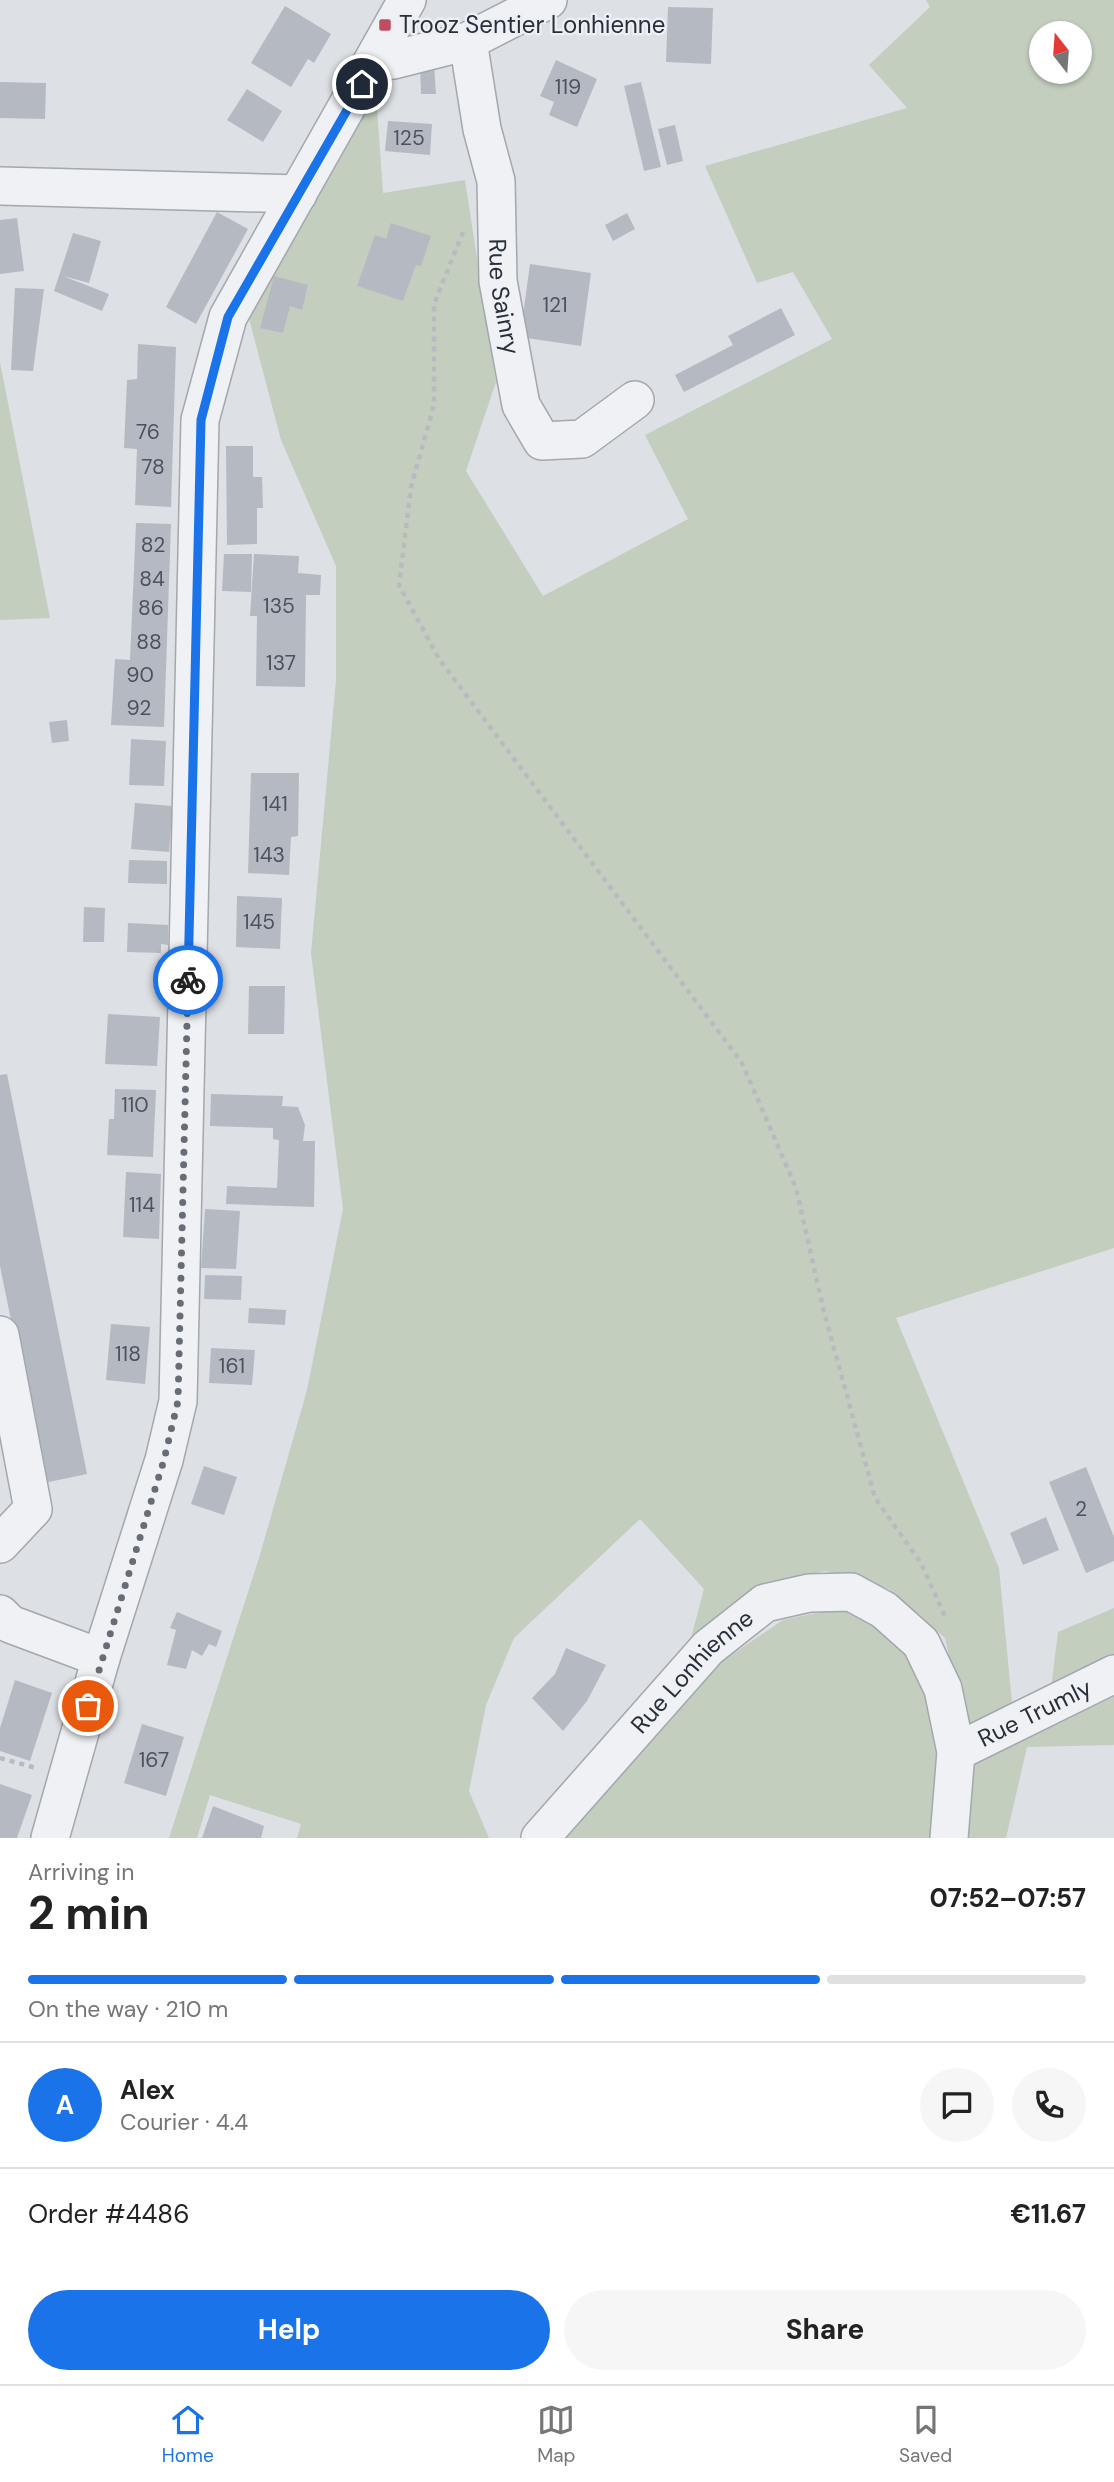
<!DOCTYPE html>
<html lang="en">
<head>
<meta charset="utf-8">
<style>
	:root { --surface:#fff; --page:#f6f6f6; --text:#222; --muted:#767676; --line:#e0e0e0; --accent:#1a73e8 }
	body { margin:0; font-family:"DM Sans",sans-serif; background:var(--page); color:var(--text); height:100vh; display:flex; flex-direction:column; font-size:26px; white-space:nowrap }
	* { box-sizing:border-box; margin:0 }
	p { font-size:23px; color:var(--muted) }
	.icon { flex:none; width:38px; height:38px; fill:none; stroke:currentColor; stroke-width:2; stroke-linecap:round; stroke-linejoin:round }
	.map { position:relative; height:1838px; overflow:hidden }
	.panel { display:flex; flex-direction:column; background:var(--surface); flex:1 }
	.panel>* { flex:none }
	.needle { width:46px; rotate:343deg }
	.tools { position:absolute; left:1029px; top:21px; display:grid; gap:14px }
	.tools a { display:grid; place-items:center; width:63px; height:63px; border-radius:50%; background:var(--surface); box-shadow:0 2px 5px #0004; font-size:35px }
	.pin { position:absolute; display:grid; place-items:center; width:60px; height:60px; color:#fff; margin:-30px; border:4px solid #fff; border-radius:50%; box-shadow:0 2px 7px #0007 }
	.courier { position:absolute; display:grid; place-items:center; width:70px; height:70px; margin:-35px; border:5px solid #1a73e8; border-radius:50%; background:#fff; color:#222; box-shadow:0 2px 9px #0007 }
	.head em { font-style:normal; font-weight:700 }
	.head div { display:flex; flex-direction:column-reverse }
	.head { display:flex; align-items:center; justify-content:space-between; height:119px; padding:0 28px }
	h1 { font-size:46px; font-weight:700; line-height:52px }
	.bar { display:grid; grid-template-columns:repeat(4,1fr); gap:10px 7px; align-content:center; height:84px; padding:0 28px }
	.bar i { height:9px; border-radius:5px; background:var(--line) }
	.bar .selected { background:var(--accent) }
	.bar p { grid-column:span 4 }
	.line { display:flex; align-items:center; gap:18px; padding:0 28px; border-top:2px solid var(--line) }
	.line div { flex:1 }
	.round { display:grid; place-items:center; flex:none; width:74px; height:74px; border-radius:37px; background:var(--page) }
	.action { display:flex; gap:14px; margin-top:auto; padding:14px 28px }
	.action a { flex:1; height:80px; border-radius:42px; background:var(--accent); color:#fff; font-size:28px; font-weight:700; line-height:80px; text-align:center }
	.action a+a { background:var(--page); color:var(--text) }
	.tab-bar { display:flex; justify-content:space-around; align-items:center; height:98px; border-top:2px solid var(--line); background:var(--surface); font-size:19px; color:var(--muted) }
	.tab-bar a { display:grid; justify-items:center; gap:4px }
	.tab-bar .selected { color:var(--accent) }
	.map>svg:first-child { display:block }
	.green { fill:#c3cebf; fill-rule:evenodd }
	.building { fill:#b5bac2 }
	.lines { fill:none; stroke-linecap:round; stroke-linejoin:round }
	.minor-casing { stroke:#a3a7ae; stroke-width:40 }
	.path { stroke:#b7bbc0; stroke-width:4.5; stroke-dasharray:5 5; stroke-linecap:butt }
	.minor { stroke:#eff1f4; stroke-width:37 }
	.done { stroke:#676d76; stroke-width:7; stroke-dasharray:0 12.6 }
	.route { stroke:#1a73e8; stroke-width:9 }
	.poi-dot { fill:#c04c60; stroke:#eceff3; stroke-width:2.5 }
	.labels { text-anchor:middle; stroke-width:5; stroke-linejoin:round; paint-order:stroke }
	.number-label { font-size:21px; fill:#4b525c }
	.poi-label { font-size:24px; fill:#282f3a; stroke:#eceff3; text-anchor:start }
	.street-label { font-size:24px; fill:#282f3a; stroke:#eceff3 }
</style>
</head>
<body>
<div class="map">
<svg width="1114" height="1838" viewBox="0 0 1114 1838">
	<rect width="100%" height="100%" fill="#dde0e5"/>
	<path class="green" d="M926 0H1114V1248L896 1318 999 1568 1013 1713 966 1732 945 1638 889 1589 826 1571 780 1580 688 1649 704 1589 640 1519 514 1638 486 1705 469 1791 489 1838H297L301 1824 210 1795 197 1838H169L259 1558 307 1390 343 1209 311 953 336 680V566L281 440 247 311 376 94 383 193 465 180 496 382 466 471 543 596 688 519 645 435 832 339 793 272 757 283 705 166 907 108 869 65 930 7ZM1041 33H1080V72H1041Z
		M0 362 50 618 0 620Z
		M839 1608 906 1643 935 1701 939 1797 935 1838H565L718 1664 783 1620Z
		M1114 1608V1667L1050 1696 1058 1632Z
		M1114 1687V1745L1027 1747 1006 1838H963L972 1755Z"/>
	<path class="building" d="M285 6 331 34 314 63 308 59 291 87 251 63Z
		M668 7 713 8 711 64 666 62Z
		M556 60 597 79 577 127 549 115 554 102 540 96Z
		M420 65H434L436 94H421Z
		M0 82 46 83 45 119 0 118Z
		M641 82 661 167 644 171 624 86Z
		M247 89 282 111 263 142 227 120Z
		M388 121 432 124 430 155 385 151Z
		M675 125 683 161 667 165 658 129Z
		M217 212 248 229 196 324 166 307Z
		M627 213 635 229 613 241 605 225Z
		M17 218 24 271 0 274V220Z
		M391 223 431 236 421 266 416 265 403 301 357 286 375 235 386 239Z
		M73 233 101 241 89 283 63 276 109 294 102 311 54 291Z
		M530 264 591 273 581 346 520 337Z
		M274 276 308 285 302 310 290 306 283 333 260 328Z
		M15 288 44 289 33 371 11 370Z
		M781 308 795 335 684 392 675 375 733 345 728 336Z
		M138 344 176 347 171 507 135 505 137 449 124 448 127 380 137 379Z
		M226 446H253V477H262L263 508H257V544L227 545Z
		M136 523 171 524 164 727 111 725 115 659 130 660Z
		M224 554H252L251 592 222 591Z
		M254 554 299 556 298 573 321 575 320 595H306L305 687 256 686 257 616H250Z
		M67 720 69 741 52 743 49 722Z
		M131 739 166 741 164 786 129 785Z
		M251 773H299L298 836 291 837 289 875 248 873Z
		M135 803 173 806 169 852 131 849Z
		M129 860 167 861V884L128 883Z
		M237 896 282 898 280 949 236 947Z
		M84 907 105 908 104 942H83Z
		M128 923 168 925V945L161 944V953L127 952Z
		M249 986H285L284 1034H248Z
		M108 1014 160 1017 157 1066 105 1064Z
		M7 1074 87 1474 44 1483 0 1266V1075Z
		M115 1089 156 1090 153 1157 107 1155 109 1119H114Z
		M211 1094 283 1096 282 1106 298 1107 305 1125 303 1141H315L314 1207 226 1204 227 1186 277 1188 279 1140 273 1139V1128L210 1126Z
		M126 1172 161 1174 159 1239 123 1237Z
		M205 1209 240 1211 236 1269 201 1268Z
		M205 1275 242 1276 241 1300 204 1299Z
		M249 1308 286 1310 285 1325 248 1323Z
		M111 1324 150 1327 145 1384 106 1380Z
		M211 1348 255 1350 252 1385 209 1383Z
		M204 1466 237 1477 224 1515 191 1504Z
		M1086 1467 1114 1537V1561L1086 1573 1049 1482Z
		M1046 1517 1059 1550 1023 1565 1010 1533Z
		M177 1612 222 1631 216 1647 209 1644 202 1656 192 1650 186 1669 167 1665 176 1630 170 1628Z
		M566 1648 606 1665 587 1701 563 1731 532 1698 555 1674Z
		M15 1680 52 1693 30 1761 0 1751V1728Z
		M142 1724 184 1737 166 1796 124 1783Z
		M0 1784 32 1795 17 1838H0Z
		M213 1806 264 1826 261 1838H202Z"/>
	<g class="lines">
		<defs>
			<g id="minor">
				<path id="s1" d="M468 41 482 129 496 181 498 281 521 405 542 441 582 439 635 400"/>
				<path d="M374 62 393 60 468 41 548 0"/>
				<path d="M0 186 298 194"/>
				<path d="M0 1335 33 1509 0 1544"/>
				<path d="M0 1614 10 1624 101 1658"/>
				<path id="s2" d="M956 1752 1114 1674"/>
				<path d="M50 1838 101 1658 164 1460 178 1401 200 420 228 317 407 0"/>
				<path id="s3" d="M540 1838 708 1648 765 1603 809 1593 851 1592 884 1610 921 1643 943 1689 956 1752 949 1838"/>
			</g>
		</defs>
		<use href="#minor" class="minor-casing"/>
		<path class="path" d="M463 232 434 304V405L411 487 399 585 439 659 742 1063 796 1188 824 1312 875 1498 921 1563 946 1619
			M0 1758 36 1768"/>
		<use href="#minor" class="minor"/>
	</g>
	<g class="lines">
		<path class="done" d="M88 1706 164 1460 178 1401 188 980"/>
		<path class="route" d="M188 980 201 420 228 317 362 84"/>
	</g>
	<rect class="poi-dot" x="378" y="18" width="14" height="14" rx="3.5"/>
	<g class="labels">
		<g class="number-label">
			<text x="568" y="94">119</text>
			<text x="409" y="145">125</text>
			<text x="555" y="312">121</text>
			<text x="148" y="439">76</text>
			<text x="153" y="474">78</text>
			<text x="153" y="552">82</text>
			<text x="152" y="586">84</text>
			<text x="279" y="613">135</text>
			<text x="151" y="615">86</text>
			<text x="149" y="649">88</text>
			<text x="281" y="670">137</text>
			<text x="140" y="682">90</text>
			<text x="139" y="715">92</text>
			<text x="275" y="811">141</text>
			<text x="269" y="862">143</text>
			<text x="259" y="929">145</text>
			<text x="135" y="1112">110</text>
			<text x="142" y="1212">114</text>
			<text x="128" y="1361">118</text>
			<text x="232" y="1373">161</text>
			<text x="1081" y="1516">2</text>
			<text x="154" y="1767">167</text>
		</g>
		<g class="poi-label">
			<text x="399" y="33">Trooz Sentier Lonhienne</text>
		</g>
		<g class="street-label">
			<text dy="8" stroke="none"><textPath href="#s1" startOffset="259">Rue Sainry</textPath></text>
			<text dy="8" stroke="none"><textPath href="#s3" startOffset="226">Rue Lonhienne</textPath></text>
			<text dy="8" stroke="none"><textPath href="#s2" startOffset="88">Rue Trumly</textPath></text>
		</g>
	</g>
</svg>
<div class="tools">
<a><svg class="needle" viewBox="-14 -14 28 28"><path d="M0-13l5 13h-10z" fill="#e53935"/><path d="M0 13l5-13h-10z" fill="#767676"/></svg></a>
</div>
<div class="pin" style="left:88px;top:1706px;background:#ea580c"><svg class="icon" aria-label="bag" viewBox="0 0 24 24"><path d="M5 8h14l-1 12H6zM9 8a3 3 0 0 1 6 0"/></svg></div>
<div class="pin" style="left:362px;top:84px;background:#1f2937"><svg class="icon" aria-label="home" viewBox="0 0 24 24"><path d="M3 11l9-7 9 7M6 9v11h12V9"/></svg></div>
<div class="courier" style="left:188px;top:980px"><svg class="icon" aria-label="bike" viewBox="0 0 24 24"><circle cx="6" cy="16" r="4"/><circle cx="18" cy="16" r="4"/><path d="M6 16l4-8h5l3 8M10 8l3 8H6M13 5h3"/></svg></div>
</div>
<section class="panel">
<div class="head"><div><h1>2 min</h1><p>Arriving in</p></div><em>07:52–07:57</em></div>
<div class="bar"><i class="selected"></i><i class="selected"></i><i class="selected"></i><i></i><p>On the way · 210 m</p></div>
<div class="line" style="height:126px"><b class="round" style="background:var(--accent);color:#fff">A</b><div><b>Alex</b><p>Courier · 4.4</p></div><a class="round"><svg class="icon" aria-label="chat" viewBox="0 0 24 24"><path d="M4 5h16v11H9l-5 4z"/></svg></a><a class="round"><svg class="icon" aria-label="phone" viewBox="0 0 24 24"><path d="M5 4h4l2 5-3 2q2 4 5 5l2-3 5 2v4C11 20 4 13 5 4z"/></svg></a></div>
<div class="line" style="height:91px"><div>Order #4486</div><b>€11.67</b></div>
<div class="action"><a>Help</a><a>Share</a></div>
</section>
<nav class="tab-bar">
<a class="selected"><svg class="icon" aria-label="home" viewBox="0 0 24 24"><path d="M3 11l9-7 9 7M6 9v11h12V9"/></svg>Home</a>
<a><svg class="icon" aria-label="map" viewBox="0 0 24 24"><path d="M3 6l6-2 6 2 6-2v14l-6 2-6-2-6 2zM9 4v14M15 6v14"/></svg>Map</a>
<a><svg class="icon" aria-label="saved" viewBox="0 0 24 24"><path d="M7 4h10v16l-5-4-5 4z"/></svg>Saved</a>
</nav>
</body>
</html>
